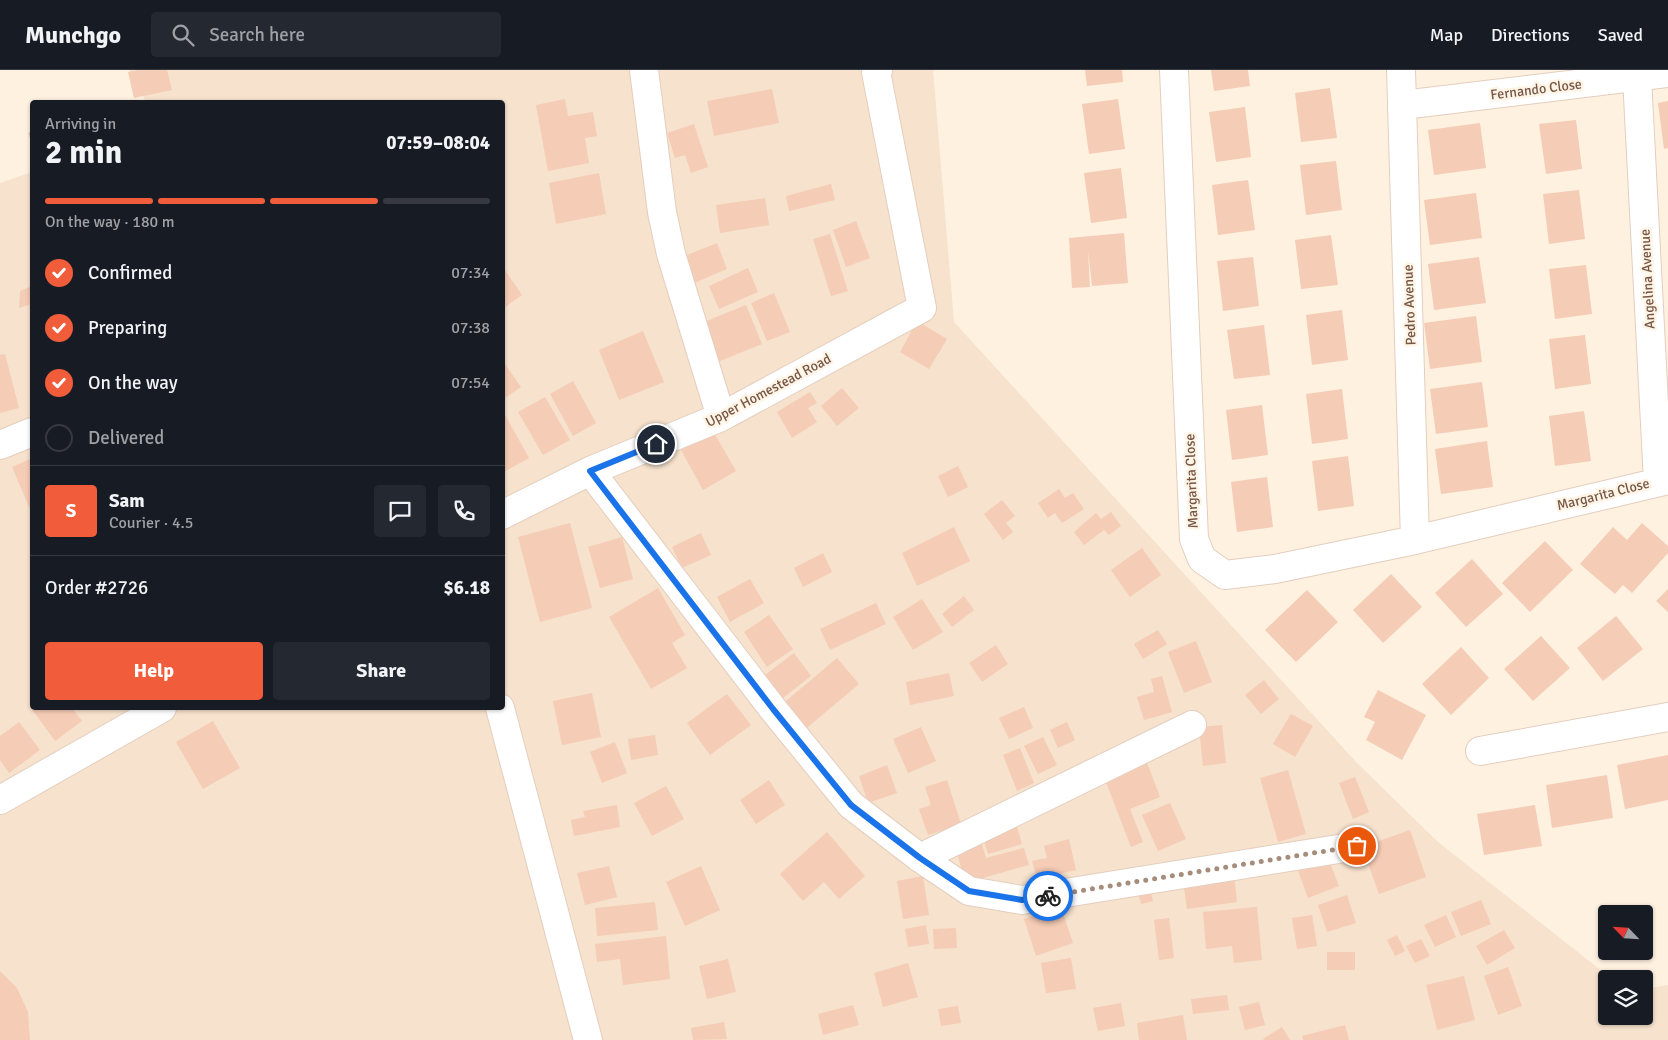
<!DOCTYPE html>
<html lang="en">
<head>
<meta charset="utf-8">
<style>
	:root { --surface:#171b24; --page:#242831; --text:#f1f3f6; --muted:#9ea1a6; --line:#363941; --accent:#f15c3b }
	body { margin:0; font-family:Signika,sans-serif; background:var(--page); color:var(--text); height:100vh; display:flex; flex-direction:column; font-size:19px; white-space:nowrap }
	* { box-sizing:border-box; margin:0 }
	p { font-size:16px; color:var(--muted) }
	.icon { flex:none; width:28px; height:28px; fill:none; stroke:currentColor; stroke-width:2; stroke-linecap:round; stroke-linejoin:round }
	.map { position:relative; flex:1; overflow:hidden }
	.sheet { position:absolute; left:30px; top:30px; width:475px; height:610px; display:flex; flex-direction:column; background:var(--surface); border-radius:5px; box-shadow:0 1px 4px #0004 }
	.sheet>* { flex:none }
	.needle { width:32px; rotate:295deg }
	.tools { position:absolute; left:1598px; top:835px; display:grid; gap:10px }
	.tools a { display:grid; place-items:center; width:55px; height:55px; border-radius:5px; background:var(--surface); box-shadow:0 1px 4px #0004; font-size:25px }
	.pin { position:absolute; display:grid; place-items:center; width:42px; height:42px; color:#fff; margin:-21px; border:2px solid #fff; border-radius:50%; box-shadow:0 1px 5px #0007 }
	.courier { position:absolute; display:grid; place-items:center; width:50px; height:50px; margin:-25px; border:4px solid #1a73e8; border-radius:50%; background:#fff; color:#222; box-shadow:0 1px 6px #0007 }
	.summary em { font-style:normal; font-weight:800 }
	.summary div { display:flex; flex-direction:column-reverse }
	.summary { display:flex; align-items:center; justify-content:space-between; height:85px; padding:0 15px }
	h1 { font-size:32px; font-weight:800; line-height:38px }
	.bar { display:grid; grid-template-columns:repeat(4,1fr); gap:8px 5px; align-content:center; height:60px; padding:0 15px }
	.bar i { height:6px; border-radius:4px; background:var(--line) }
	.bar .selected { background:var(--accent) }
	.bar p { grid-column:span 4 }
	.line { display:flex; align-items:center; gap:12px; padding:0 15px; border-top:1px solid var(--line) }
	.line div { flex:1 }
	.round { display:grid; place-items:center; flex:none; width:52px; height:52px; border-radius:5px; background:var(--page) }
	ol { padding:0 15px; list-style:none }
	li { display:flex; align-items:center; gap:15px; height:55px }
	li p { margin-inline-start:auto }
	li .icon { padding:5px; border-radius:50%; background:var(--accent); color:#fff; stroke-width:4 }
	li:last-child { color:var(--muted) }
	li i { width:28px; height:28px; border:2px solid var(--line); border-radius:50% }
	.action { display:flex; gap:10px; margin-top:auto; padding:10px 15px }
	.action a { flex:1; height:58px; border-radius:5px; background:var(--accent); color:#fff; font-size:20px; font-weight:800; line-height:58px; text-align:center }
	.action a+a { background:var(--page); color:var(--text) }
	header { display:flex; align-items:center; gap:30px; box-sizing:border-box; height:70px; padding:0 25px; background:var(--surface); border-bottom:1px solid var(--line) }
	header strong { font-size:24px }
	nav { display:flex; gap:28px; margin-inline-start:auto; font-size:18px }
	.search { width:350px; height:45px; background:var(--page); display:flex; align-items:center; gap:12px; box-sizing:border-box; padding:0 18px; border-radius:5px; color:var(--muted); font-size:19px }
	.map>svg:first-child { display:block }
	.residential { fill:#f6e2cd }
	.building { fill:#f5ccb5 }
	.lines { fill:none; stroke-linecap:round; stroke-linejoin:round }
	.minor-casing { stroke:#e4cebe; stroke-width:30 }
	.minor { stroke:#fff; stroke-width:28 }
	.done { stroke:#a68c7b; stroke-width:5; stroke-dasharray:0 9 }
	.route { stroke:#1a73e8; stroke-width:6 }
	.labels { text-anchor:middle; stroke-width:5; stroke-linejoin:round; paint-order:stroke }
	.street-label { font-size:14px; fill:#765545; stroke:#fff5e7 }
</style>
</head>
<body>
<header>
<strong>Munchgo</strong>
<div class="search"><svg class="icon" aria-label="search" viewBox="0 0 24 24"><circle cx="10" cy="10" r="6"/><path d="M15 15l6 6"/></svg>Search here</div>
<nav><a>Map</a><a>Directions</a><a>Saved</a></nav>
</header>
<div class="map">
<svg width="1668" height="970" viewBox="0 0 1668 970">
	<rect width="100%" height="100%" fill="#fef1e0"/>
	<path class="residential" d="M129 0H933L954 252 1357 693 1438 772 1612 909H1606V946H1644V919L1668 915V970H0V113L32 102V638H502V32H146Z"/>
	<path class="building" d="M138 0H167L172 20 134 28 128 2Z
		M1085 0H1122L1123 12 1087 16Z
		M1211 0H1248L1250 16 1214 21Z
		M1330 18 1337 68 1301 72 1295 23Z
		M772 19 779 53 714 66 707 31Z
		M565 29 568 46 593 42 597 66 585 68 589 93 548 101 536 35Z
		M1118 29 1125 79 1089 84 1082 34Z
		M1668 31V78L1664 79 1658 33Z
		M1245 37 1251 87 1216 92 1209 42Z
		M1576 50 1582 99 1546 104 1539 54Z
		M1480 53 1486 98 1434 105 1428 60Z
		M694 54 708 97 691 103 685 85 675 88 667 63Z
		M32 61V73L28 63Z
		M1336 91 1342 140 1306 145 1300 95Z
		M1121 98 1127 148 1091 153 1084 103Z
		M599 103 606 144 556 154 549 113Z
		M1248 110 1255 160 1218 165 1212 115Z
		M831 114 835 130 789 141 786 126Z
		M1579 120 1585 169 1549 174 1543 124Z
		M1476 123 1482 168 1430 175 1424 130Z
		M765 128 769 155 720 163 716 135Z
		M856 151 870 188 846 197 833 160Z
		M1124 163 1128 213 1092 216 1088 180 1090 217 1072 218 1069 168Z
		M830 164 848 221 831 226 813 169Z
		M1331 165 1338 215 1301 219 1295 170Z
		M717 173 727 199 692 214 682 187Z
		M1253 187 1259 236 1223 241 1217 191Z
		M1479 187 1486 233 1434 240 1428 194Z
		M1586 195 1592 244 1555 249 1549 199Z
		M502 196 522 225 504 238 502 236Z
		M748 198 758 222 719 239 709 216Z
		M32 216V234L19 238 20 221Z
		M774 223 790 262 767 271 751 233Z
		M746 235 762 274 715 293 699 254Z
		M1342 240 1348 290 1312 295 1306 245Z
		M1476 246 1482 292 1430 299 1424 253Z
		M917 251 947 269 929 299 900 282Z
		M1264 255 1270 305 1234 309 1227 260Z
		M643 261 664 312 619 330 599 280Z
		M1585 265 1591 314 1555 319 1549 269Z
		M5 284 19 338 0 343V285Z
		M502 290 521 317 502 330Z
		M573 311 596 353 573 366 550 324Z
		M1482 312 1488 357 1436 364 1430 319Z
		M842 318 859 338 837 356 821 336Z
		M1342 319 1348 369 1312 374 1306 324Z
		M810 322 817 333 808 338 817 352 792 368 777 342Z
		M545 327 570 370 543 385 518 342Z
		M1262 335 1268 385 1232 390 1226 340Z
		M502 339 529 388 502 403Z
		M1584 341 1591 391 1555 396 1549 346Z
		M713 361 736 401 703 420 681 380Z
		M1487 371 1493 417 1441 424 1435 379Z
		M1348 386 1354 436 1318 441 1312 391Z
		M32 388V444L12 397Z
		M958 396 968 417 948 427 938 406Z
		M1267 407 1273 457 1237 462 1231 412Z
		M1059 419 1065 428 1073 423 1084 439 1062 453 1055 443 1048 448 1038 433Z
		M1002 430 1015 446 1006 453 1013 462 1003 470 984 444Z
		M1111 442 1121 456 1109 465 1104 460 1084 475 1074 462 1096 443 1101 449Z
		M570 453 592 538 540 552 518 467Z
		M1642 453 1668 476V483L1632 523 1623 515 1615 524 1580 494 1613 457 1627 470Z
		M954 457 970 491 917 516 902 483Z
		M701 463 711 485 682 498 672 477Z
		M622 467 633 509 600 518 588 477Z
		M1545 471 1573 500 1530 542 1502 513Z
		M1142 478 1161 505 1130 527 1111 500Z
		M823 483 832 502 803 517 794 498Z
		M1472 489 1503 524 1466 557 1435 523Z
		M1391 504 1422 537 1383 573 1353 540Z
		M750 509 764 533 730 552 717 527Z
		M658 518 685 565 672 573 687 598 651 619 609 547Z
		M1668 519V542L1656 531Z
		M1307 520 1338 552 1296 592 1265 560Z
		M964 526 974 540 952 557 942 544Z
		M922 529 943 562 913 580 893 547Z
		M876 533 886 554 830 580 820 559Z
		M769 545 793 579 767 597 744 562Z
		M1616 546 1643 579 1603 611 1577 578Z
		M1158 560 1167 574 1143 589 1134 574Z
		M1541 566 1570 598 1533 631 1504 599Z
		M1196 571 1212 612 1184 623 1168 582Z
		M996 575 1008 594 982 612 969 593Z
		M1461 577 1489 608 1451 645 1422 614Z
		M794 583 811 606 779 631 761 608Z
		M837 588 859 614 802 662 780 636Z
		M949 603 954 626 910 635 906 612Z
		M1162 606 1172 642 1144 650 1137 627 1154 622 1151 609Z
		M1264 610 1279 629 1261 644 1245 625Z
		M1378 620 1426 645 1402 690 1366 670 1375 652 1364 647Z
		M592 623 601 667 562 675 553 631Z
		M727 624 751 655 710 685 687 653Z
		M1024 637 1033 658 1009 669 999 648Z
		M31 638H72L82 651 55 671Z
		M1291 644 1313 656 1295 687 1273 674Z
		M213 651 240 698 203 719 176 672Z
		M19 652 40 680 9 703 0 690V666Z
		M1067 652 1075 670 1058 678 1050 660Z
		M1222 655 1226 693 1203 696 1199 657Z
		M921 657 936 691 908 703 893 669Z
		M655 665 658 685 631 690 628 669Z
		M1043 667 1057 695 1038 704 1024 676Z
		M615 672 627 703 602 713 590 682Z
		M1020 678 1034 713 1017 721 1003 685Z
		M1668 685V730L1625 739 1617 695Z
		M1146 690 1160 727 1130 739 1143 772 1131 777 1104 707Z
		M887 695 897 723 868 733 859 706Z
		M1288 700 1306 764 1278 772 1260 708Z
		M1607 705 1613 748 1552 758 1546 715Z
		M1355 707 1369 742 1353 749 1339 713Z
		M769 710 785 735 756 754 740 730Z
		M947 710 961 754 928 765 919 739 931 735 925 717Z
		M666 716 684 749 652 766 634 733Z
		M1170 733 1186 769 1158 781 1142 745Z
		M617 735 620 757 574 766 571 750 585 747 583 741Z
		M1535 735 1542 776 1484 785 1477 744Z
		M1016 754 1022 774 988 784 982 764Z
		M1410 760 1426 807 1379 824 1362 777Z
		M827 762 865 806 839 829 824 812 803 831 780 804Z
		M980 768 986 788 1024 778 1029 795 965 813 955 775Z
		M1069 769 1076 800 1037 809 1032 791 1047 788 1044 776Z
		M1328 788 1339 816 1308 828 1298 801Z
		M609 796 617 827 585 835 577 803Z
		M701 796 720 840 685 856 666 812Z
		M1234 804 1237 832 1187 839 1183 810Z
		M923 806 929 845 903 849 897 811Z
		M1149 815 1153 831 1141 834 1137 818Z
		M1347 825 1356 853 1327 862 1318 835Z
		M1481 830 1491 854 1461 866 1451 842Z
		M655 832 658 860 597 866 595 838Z
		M1061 837 1073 873 1036 886 1024 849Z
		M1257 837 1262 890 1234 893 1232 876 1206 879 1203 842Z
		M1312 845 1317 876 1297 879 1292 848Z
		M1446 845 1456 867 1435 877 1424 855Z
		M1169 848 1174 888 1159 890 1154 850Z
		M926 855 929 874 908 877 905 859Z
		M956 858 957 878 934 879 933 859Z
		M1504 860 1515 878 1487 895 1476 876Z
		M1397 865 1405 881 1395 886 1387 870Z
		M666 866 670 909 623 915 620 889 597 892 595 874Z
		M1421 869 1430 886 1415 893 1406 876Z
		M1327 882H1355V900H1327Z
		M1071 888 1076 919 1046 923 1041 893Z
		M728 889 736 922 707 929 699 896Z
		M908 893 918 927 883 937 874 903Z
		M1508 897 1522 936 1498 945 1484 906Z
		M0 901 17 918 28 942 30 970H0Z
		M1464 906 1475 950 1437 960 1426 915Z
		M1227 925 1229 940 1193 944 1191 929Z
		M1259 932 1265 955 1245 960 1239 937Z
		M1121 933 1125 956 1098 961 1093 938Z
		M853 935 859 955 823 965 818 944Z
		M958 936 961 953 941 956 938 939Z
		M1183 945 1187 970H1139L1137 953Z
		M724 952 727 969 693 970 691 958Z
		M1345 955 1349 970H1303L1302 966Z
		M1282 957 1290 970H1264L1263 969Z"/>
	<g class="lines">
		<defs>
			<path id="minor" d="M644 0 662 142 671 184 721 347
				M1174 0 1194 469 1202 489 1225 505 1275 499 1415 470 1668 410
				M1401 0 1415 470
				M1637 7 1658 411
				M1403 35 1668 3
				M0 375 32 362
				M590 401 773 639 851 735 920 788 969 821 1022 830 1357 776
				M502 445 590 401 721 347 922 238 876 2 878 0
				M500 638 588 970
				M1480 681 1668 647
				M0 730 162 638
				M920 788 1192 655"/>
		</defs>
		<use href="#minor" class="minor-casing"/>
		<use href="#minor" class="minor"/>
	</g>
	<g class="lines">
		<path class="done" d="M1048 826 1357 776"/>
		<path class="route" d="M656 374 590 401 773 639 851 735 920 788 969 821 1022 830 1048 826"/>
	</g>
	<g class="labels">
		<g class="street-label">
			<text transform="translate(1536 19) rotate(-7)" y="5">Fernando Close</text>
			<text transform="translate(1647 209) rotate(-93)" y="5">Angelina Avenue</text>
			<text transform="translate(1409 235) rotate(-92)" y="5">Pedro Avenue</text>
			<text transform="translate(768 320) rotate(-28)" y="5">Upper Homestead Road</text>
			<text transform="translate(1191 411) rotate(-92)" y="5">Margarita Close</text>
			<text transform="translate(1603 424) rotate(-14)" y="5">Margarita Close</text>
		</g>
	</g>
</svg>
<div class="tools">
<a><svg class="needle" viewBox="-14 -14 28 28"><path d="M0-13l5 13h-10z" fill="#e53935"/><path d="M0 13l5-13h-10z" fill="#9ea1a6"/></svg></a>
<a><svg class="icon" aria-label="layers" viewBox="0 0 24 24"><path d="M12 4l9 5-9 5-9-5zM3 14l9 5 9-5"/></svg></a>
</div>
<div class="pin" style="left:1357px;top:776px;background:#ea580c"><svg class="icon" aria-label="bag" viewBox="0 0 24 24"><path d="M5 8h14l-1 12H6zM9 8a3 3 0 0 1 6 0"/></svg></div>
<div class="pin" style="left:656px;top:374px;background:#1f2937"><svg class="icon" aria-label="home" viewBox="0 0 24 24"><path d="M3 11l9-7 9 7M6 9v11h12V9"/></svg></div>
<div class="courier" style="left:1048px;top:826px"><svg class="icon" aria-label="bike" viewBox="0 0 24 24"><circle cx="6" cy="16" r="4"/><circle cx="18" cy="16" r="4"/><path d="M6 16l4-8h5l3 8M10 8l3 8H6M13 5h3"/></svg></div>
<section class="sheet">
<div class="summary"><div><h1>2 min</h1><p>Arriving in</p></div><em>07:59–08:04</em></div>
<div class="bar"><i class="selected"></i><i class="selected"></i><i class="selected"></i><i></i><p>On the way · 180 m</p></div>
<ol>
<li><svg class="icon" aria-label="check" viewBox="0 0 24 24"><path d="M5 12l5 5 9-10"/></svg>Confirmed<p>07:34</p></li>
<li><svg class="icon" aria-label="check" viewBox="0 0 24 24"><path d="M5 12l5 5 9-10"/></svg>Preparing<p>07:38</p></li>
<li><svg class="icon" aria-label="check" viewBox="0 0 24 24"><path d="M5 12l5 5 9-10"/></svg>On the way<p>07:54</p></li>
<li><i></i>Delivered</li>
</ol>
<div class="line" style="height:90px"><b class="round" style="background:var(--accent);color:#fff">S</b><div><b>Sam</b><p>Courier · 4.5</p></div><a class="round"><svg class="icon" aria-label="chat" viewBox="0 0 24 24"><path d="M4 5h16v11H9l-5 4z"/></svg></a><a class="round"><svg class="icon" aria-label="phone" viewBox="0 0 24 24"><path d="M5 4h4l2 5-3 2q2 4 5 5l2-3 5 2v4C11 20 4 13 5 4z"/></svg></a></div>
<div class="line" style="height:65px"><div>Order #2726</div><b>$6.18</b></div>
<div class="action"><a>Help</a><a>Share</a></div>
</section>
</div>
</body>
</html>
